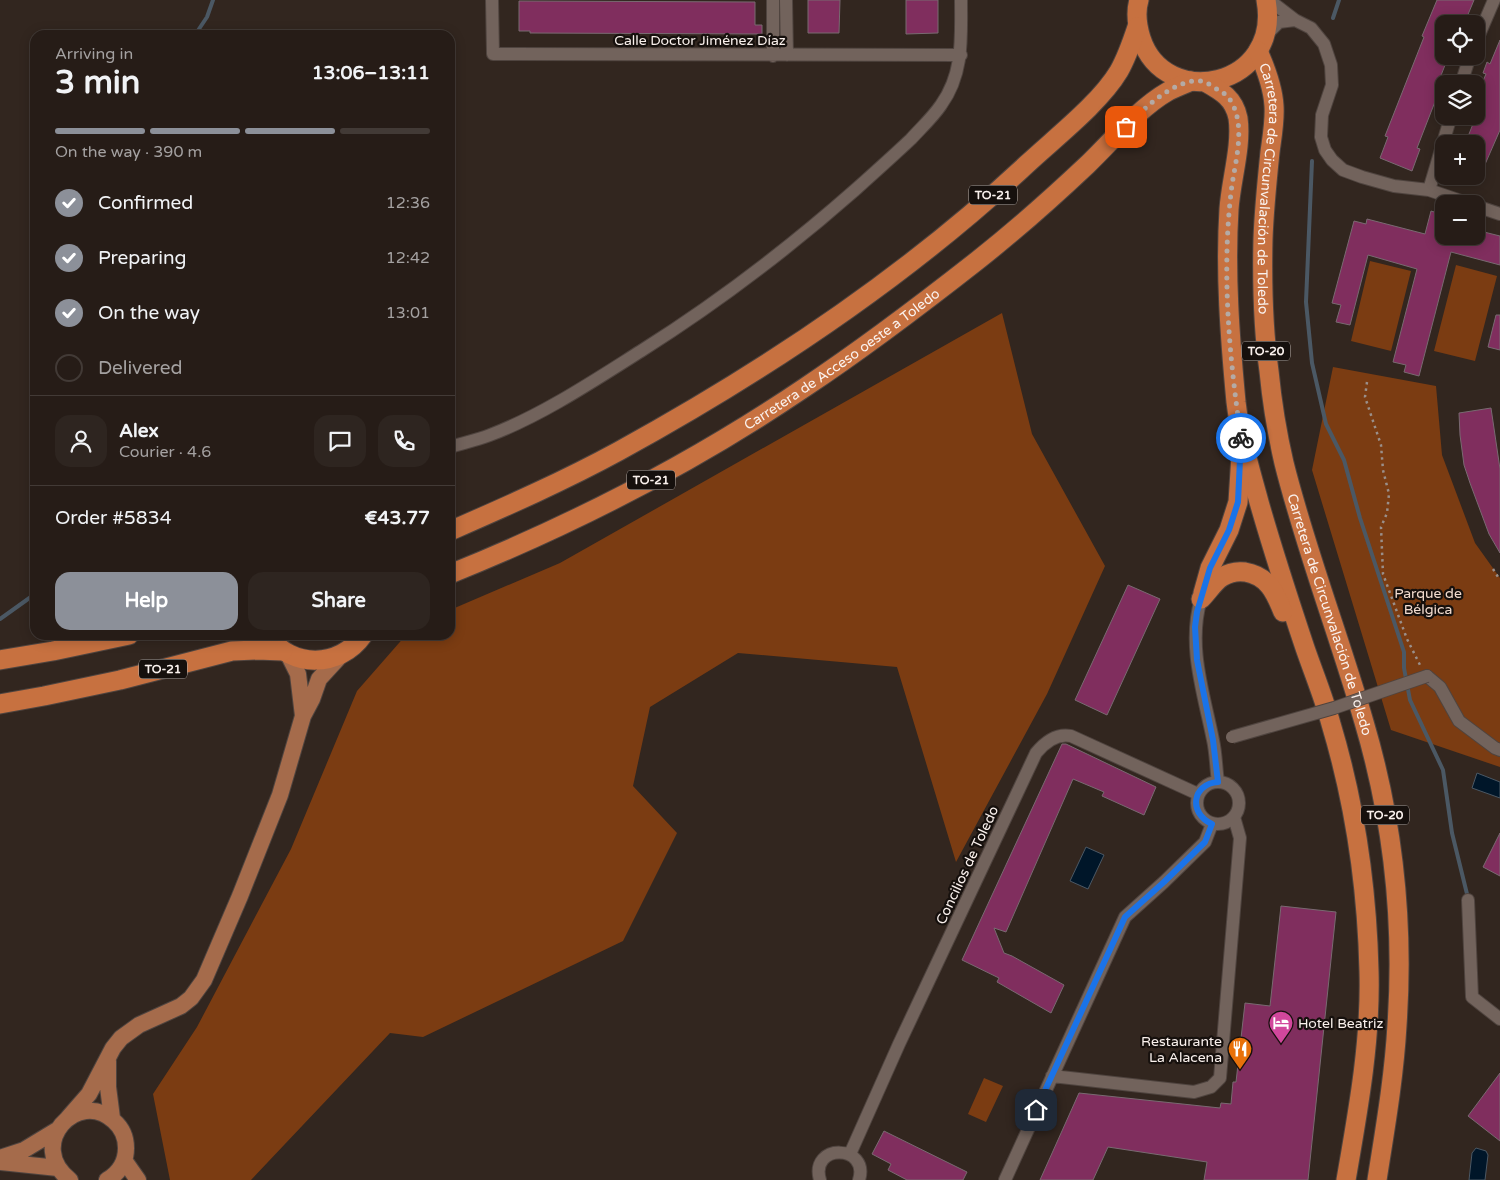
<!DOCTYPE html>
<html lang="en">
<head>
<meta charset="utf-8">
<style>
	:root { --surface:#261c17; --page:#2e2520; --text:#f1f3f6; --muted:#a4a1a1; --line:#423a36; --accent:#8c9099 }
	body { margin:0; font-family:"Varela Round",sans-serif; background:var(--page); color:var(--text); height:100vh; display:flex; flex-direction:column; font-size:19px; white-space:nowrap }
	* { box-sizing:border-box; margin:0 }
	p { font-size:16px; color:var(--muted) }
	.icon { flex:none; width:28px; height:28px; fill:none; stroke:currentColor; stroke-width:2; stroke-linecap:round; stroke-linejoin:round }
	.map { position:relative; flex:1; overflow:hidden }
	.sheet { position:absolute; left:30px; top:30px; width:425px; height:610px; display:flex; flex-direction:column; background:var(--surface); border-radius:15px; box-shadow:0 2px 12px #0003,0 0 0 1px var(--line) }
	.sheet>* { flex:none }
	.fabs { position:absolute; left:1435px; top:15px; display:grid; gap:10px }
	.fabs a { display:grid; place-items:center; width:50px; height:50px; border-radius:10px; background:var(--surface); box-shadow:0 2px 12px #0003,0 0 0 1px var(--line); font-size:25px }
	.pin { position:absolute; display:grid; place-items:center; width:42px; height:42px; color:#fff; margin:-21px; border-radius:10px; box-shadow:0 2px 8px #0006 }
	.courier { position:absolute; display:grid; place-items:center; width:50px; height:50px; margin:-25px; border:4px solid #1a73e8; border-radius:50%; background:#fff; color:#222; box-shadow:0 1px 6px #0007 }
	.headline em { font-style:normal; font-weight:800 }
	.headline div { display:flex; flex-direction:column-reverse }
	.headline { display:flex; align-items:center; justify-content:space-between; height:85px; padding:0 25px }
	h1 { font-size:32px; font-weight:800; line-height:38px }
	.bar { display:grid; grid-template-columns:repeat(4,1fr); gap:8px 5px; align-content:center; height:60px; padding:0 25px }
	.bar i { height:6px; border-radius:4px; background:var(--line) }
	.bar .current { background:var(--accent) }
	.bar p { grid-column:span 4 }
	.line { display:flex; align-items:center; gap:12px; padding:0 25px; border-top:1px solid var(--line) }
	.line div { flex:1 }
	.round { display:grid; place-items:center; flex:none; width:52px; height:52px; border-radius:15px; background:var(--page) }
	ol { padding:0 25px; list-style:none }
	li { display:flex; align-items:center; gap:15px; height:55px }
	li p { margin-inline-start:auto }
	li .icon { padding:5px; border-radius:50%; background:var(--accent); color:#fff; stroke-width:4 }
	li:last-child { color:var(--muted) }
	li i { width:28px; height:28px; border:2px solid var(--line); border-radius:50% }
	.primary-button { display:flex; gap:10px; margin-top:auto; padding:10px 25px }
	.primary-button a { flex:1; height:58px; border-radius:15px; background:var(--accent); color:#fff; font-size:20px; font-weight:800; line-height:58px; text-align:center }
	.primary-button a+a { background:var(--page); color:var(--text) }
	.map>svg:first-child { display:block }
	.green { fill:#7b3c12 }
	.water { fill:#001629; stroke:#4b5864 }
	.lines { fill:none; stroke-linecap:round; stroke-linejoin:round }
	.stream { stroke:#4b5864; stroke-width:4 }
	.building { fill:#802e5e; stroke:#796a71 }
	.minor-casing { stroke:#4f443f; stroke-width:14 }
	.major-casing { stroke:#4f443f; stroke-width:18 }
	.highway-casing { stroke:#4f443f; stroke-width:21 }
	.path { stroke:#9a8f8a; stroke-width:2.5; stroke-dasharray:2.5 4; stroke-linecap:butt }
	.minor { stroke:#72635c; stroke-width:12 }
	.major { stroke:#a56b4b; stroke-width:16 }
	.highway { stroke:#c77140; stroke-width:19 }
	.minor-bridge-casing { stroke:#4f443f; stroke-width:14; stroke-linecap:butt }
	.minor-bridge { stroke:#72635c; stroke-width:12 }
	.done { stroke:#b4aaa5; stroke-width:5; stroke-dasharray:0 9 }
	.route { stroke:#1a73e8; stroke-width:6 }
	.labels { text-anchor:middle; stroke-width:4.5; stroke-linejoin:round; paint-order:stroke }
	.shield { fill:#16100d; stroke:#b6aeaa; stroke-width:1 }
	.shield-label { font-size:12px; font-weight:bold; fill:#faf1ed }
	.street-label { font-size:14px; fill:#faf1ed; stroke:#16100d }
	.park-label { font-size:14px; fill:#f2dbce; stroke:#16100d }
	.poi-label { font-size:14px; fill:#faf1ed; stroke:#16100d; text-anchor:start }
</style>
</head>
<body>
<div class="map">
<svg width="1500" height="1180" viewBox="0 0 1500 1180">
	<rect width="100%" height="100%" fill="#32261f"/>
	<path class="green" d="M1370 261 1411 271 1391 351 1351 341Z
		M1456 265 1497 276 1475 361 1434 351Z
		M1002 313 1032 434 1105 566 1047 694 956 862 897 667 738 653 650 707 633 786 677 833 623 941 423 1037 390 1033 251 1180H170L153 1094 197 1027 291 849 357 691 406 635H450V610L560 563Z
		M1333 367 1436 386 1442 455 1475 543 1500 578V767L1391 730 1312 470Z
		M984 1078 1003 1086 986 1122 968 1114Z"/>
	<path class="water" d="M1477 773 1500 782V798L1472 788Z
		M1086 847 1104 855 1088 889 1070 881Z
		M1476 1148 1486 1151 1488 1155 1485 1180H1469L1472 1153Z"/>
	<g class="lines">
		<path class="stream" d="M1333 18 1339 0
			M195 35 207 17 213 0
			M1312 161 1306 302 1312 363 1326 424 1344 460 1360 518 1404 652V668L1410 700 1443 770 1452 833 1468 898
			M0 619 35 594"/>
	</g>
	<path class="building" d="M808 0H840L839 33H808Z
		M906 0H938V33L906 34Z
		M1437 0H1474L1464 24H1444V59L1447 60 1438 83 1440 84 1436 94H1438L1417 148 1420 149 1412 171 1380 158 1388 137 1385 136 1424 37 1422 36Z
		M519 1 755 2V25H762V34L530 33V31H519Z
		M1500 40V130L1476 185V144H1465L1473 124 1459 119V116H1476V97L1486 74 1483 73 1487 62 1490 64Z
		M1431 211 1444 215 1439 233 1444 235V236H1476V230L1500 236V265L1451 252 1419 376 1404 372 1406 365 1393 362 1417 269 1368 255 1350 325 1336 322 1341 305 1332 303 1354 221 1366 224 1367 219 1425 234Z
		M1496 315H1500V350L1488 347Z
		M1491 408 1500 469V553L1489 534 1470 483 1464 465 1460 435 1459 413Z
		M1128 585 1160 599 1107 715 1075 700Z
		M1062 744H1066L1156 787 1144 815 1102 796 1104 792 1073 779 1006 932 994 928 1004 953 1012 956 1064 985 1051 1013 997 982 999 978 962 960Z
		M1500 833V876L1483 867Z
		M1281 906 1336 912 1308 1180H1204L1207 1162 1108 1147 1093 1180H1040L1079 1093 1220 1108 1221 1103 1231 1104 1233 1082H1236L1245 1003 1270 1006Z
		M1500 1073V1141L1468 1116Z
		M884 1131 967 1172 963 1180H907L888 1170 891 1164 872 1154Z"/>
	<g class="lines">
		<defs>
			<path id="minor" d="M492 0 493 54 961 55
				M773 0V56
				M786 0 787 55
				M1269 0 1295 20 1311 28 1324 44 1331 65 1332 85 1322 115 1321 137 1325 150 1332 160 1343 170 1362 177 1394 186 1429 190 1470 204
				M1265 36 1279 22 1295 20
				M1476 42 1494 0
				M1461 84 1470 56
				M1429 190 1451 116
				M1476 206 1500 214
				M450 447C463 443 477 440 490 435 541 416 595 380 641 351 717 303 788 249 855 190 874 173 893 156 911 139 921 128 933 117 941 105 964 73 961 38 961 0
				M1201 599C1187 646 1204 694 1213 740 1216 753 1216 768 1218 782
				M1427 676 1440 687 1459 721 1495 748 1500 750
				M1197 803a21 21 0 1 1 42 0a21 21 0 1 1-42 0Z
				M1468 900 1472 997 1500 1019
				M1052 1076 1194 1092 1211 1087 1220 1078 1240 838 1234 817
				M850 1154 899 1044 1036 753C1045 742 1056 733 1071 736L1198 794
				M820 1180C809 1143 870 1144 859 1180
				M1005 1180 1125 917 1164 882 1205 842 1212 824"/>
			<path id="major" d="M288 654 298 674 303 716
				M108 1061V1087L112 1118
				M68 1118 89 1094 113 1048 121 1038 139 1025 181 1006 191 998 204 980 240 896 280 795 303 716 312 699 319 679 342 654
				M0 1158 24 1150 57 1130
				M124 1160 138 1180
				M0 1162 58 1168
				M70 1180C25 1145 78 1087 114 1121 122 1128 126 1138 126 1148 126 1162 119 1173 107 1180"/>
			<g id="highway">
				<path d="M1139 0C1135 13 1137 25 1141 38 1165 112 1282 87 1266 0"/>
				<path id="s1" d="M1258 51C1266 69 1273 87 1274 106 1275 121 1272 137 1270 152 1267 181 1264 210 1263 239 1262 283 1263 328 1269 371 1272 402 1277 433 1284 463 1306 551 1339 635 1364 722 1393 820 1404 924 1397 1025 1394 1078 1385 1129 1377 1180"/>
				<path d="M1205 82C1221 91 1234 98 1238 118 1242 146 1231 180 1229 209 1225 273 1230 338 1236 402 1240 436 1250 469 1259 502 1273 551 1289 600 1305 648 1314 674 1324 698 1331 724 1355 804 1367 888 1369 971 1371 1041 1358 1111 1346 1180"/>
				<path d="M450 531C507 506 564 481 619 451 765 371 906 277 1027 164 1056 137 1100 103 1119 71 1127 57 1132 42 1137 27"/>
				<path id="s2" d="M450 574C574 524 693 463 804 388 864 348 922 304 978 260 1016 230 1052 198 1087 165 1111 142 1139 108 1167 92 1174 88 1183 85 1191 81"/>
				<path d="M1203 593 1210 568 1229 530 1238 502 1241 455"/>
				<path d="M1201 599C1208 592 1214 582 1222 577 1230 572 1237 571 1245 572 1268 576 1275 592 1283 612"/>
				<path d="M268 635C291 669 340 668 363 635"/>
				<path d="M0 660 53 651 129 635"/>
				<path d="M0 704 44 696 120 680 232 651 257 650 283 651"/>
			</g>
		</defs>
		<use href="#minor" class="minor-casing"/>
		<use href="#major" class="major-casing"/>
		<use href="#highway" class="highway-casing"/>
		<path class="path" d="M1367 382 1365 397 1381 445 1383 470 1389 494 1387 513 1381 527 1383 574 1407 639 1420 665
			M1493 569 1500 580"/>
		<use href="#minor" class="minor"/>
		<use href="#major" class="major"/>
		<use href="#highway" class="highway"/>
		<defs>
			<path id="minor-bridge" d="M1232 737 1334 708 1427 676"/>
		</defs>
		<use href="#minor-bridge" class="minor-bridge-casing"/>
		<use href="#minor-bridge" class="minor-bridge"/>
	</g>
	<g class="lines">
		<path class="done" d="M1126 127C1142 110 1179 74 1205 82 1208 83 1212 86 1215 88 1222 92 1228 95 1232 103 1245 127 1236 159 1232 185 1221 268 1229 355 1241 438"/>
		<path class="route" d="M1036 1110 1125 917 1164 882 1205 842 1212 824C1188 813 1192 784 1218 782L1213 740 1197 660 1195 627 1197 612 1210 568 1229 530 1238 502 1241 438"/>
	</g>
	<defs>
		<symbol id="hotel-pin" viewBox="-11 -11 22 30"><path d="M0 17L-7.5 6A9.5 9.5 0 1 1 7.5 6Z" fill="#d1479c" stroke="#16100d"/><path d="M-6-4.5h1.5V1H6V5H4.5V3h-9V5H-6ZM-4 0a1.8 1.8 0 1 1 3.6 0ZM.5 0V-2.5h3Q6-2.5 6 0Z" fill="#fff"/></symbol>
		<symbol id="restaurant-pin" viewBox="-11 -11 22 30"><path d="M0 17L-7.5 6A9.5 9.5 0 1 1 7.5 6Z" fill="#e8710a" stroke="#16100d"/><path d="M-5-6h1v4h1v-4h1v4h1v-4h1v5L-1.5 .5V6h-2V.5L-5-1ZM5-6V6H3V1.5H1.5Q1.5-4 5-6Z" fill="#fff"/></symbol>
	</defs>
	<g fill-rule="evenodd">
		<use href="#hotel-pin" x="1267" y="1009" width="28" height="38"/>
		<use href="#restaurant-pin" x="1226" y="1035" width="28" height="38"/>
	</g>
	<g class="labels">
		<g class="shield">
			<rect x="969" y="185.5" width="48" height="19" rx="4"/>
			<rect x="1242" y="341.5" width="48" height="19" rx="4"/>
			<rect x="627" y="470.5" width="48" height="19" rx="4"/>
			<rect x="139" y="659.5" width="48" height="19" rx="4"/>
			<rect x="1361" y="805.5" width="48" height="19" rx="4"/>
		</g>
		<g class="shield-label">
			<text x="993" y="199">TO-21</text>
			<text x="1266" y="355">TO-20</text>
			<text x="651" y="484">TO-21</text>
			<text x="163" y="673">TO-21</text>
			<text x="1385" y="819">TO-20</text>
		</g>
		<g class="street-label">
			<text x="700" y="45">Calle Doctor Jiménez Díaz</text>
			<text dy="5" stroke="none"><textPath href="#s1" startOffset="140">Carretera de Circunvalación de Toledo</textPath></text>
			<text dy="5" stroke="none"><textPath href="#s2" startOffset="448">Carretera de Acceso oeste a Toledo</textPath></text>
			<text dy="5" stroke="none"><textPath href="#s1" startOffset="575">Carretera de Circunvalación de Toledo</textPath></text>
			<text transform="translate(967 865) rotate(-65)" y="5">Concilios de Toledo</text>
		</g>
		<g class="park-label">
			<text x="1428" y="598">Parque de<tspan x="1428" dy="16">Bélgica</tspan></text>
		</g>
		<g class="poi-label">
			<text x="1298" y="1028">Hotel Beatriz</text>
			<text x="1222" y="1046" text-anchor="end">Restaurante<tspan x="1222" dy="16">La Alacena</tspan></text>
		</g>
	</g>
</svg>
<div class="fabs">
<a><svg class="icon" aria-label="locate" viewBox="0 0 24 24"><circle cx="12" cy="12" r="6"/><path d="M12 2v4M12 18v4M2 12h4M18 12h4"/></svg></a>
<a><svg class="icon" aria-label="layers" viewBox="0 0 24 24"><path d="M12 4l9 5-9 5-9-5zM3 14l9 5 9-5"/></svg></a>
<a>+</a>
<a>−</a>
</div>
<div class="pin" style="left:1126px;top:127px;background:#ea580c"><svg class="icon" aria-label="bag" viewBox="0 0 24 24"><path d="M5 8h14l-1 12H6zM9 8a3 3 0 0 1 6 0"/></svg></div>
<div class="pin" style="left:1036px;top:1110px;background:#1f2937"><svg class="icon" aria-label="home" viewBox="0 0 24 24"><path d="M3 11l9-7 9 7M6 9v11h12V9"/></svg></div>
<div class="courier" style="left:1241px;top:438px"><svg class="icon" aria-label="bike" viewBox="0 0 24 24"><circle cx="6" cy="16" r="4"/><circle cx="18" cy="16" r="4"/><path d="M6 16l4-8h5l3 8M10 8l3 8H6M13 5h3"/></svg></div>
<section class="sheet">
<div class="headline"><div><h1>3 min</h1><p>Arriving in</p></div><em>13:06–13:11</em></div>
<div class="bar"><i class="current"></i><i class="current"></i><i class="current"></i><i></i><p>On the way · 390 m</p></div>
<ol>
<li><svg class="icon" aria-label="check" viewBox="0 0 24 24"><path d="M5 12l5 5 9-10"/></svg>Confirmed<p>12:36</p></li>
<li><svg class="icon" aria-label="check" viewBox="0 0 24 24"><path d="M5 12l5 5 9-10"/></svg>Preparing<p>12:42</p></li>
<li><svg class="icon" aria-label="check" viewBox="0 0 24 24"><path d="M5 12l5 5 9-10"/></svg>On the way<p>13:01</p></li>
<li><i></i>Delivered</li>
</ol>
<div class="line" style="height:90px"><a class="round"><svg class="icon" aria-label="person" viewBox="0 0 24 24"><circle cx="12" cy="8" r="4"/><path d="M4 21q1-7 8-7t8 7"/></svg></a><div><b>Alex</b><p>Courier · 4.6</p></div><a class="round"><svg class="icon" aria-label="chat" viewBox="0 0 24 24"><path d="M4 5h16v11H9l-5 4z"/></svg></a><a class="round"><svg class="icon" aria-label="phone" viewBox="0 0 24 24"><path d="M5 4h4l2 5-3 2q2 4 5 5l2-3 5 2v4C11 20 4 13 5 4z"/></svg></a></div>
<div class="line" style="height:65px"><div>Order #5834</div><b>€43.77</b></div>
<div class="primary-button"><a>Help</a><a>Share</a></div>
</section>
</div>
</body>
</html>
